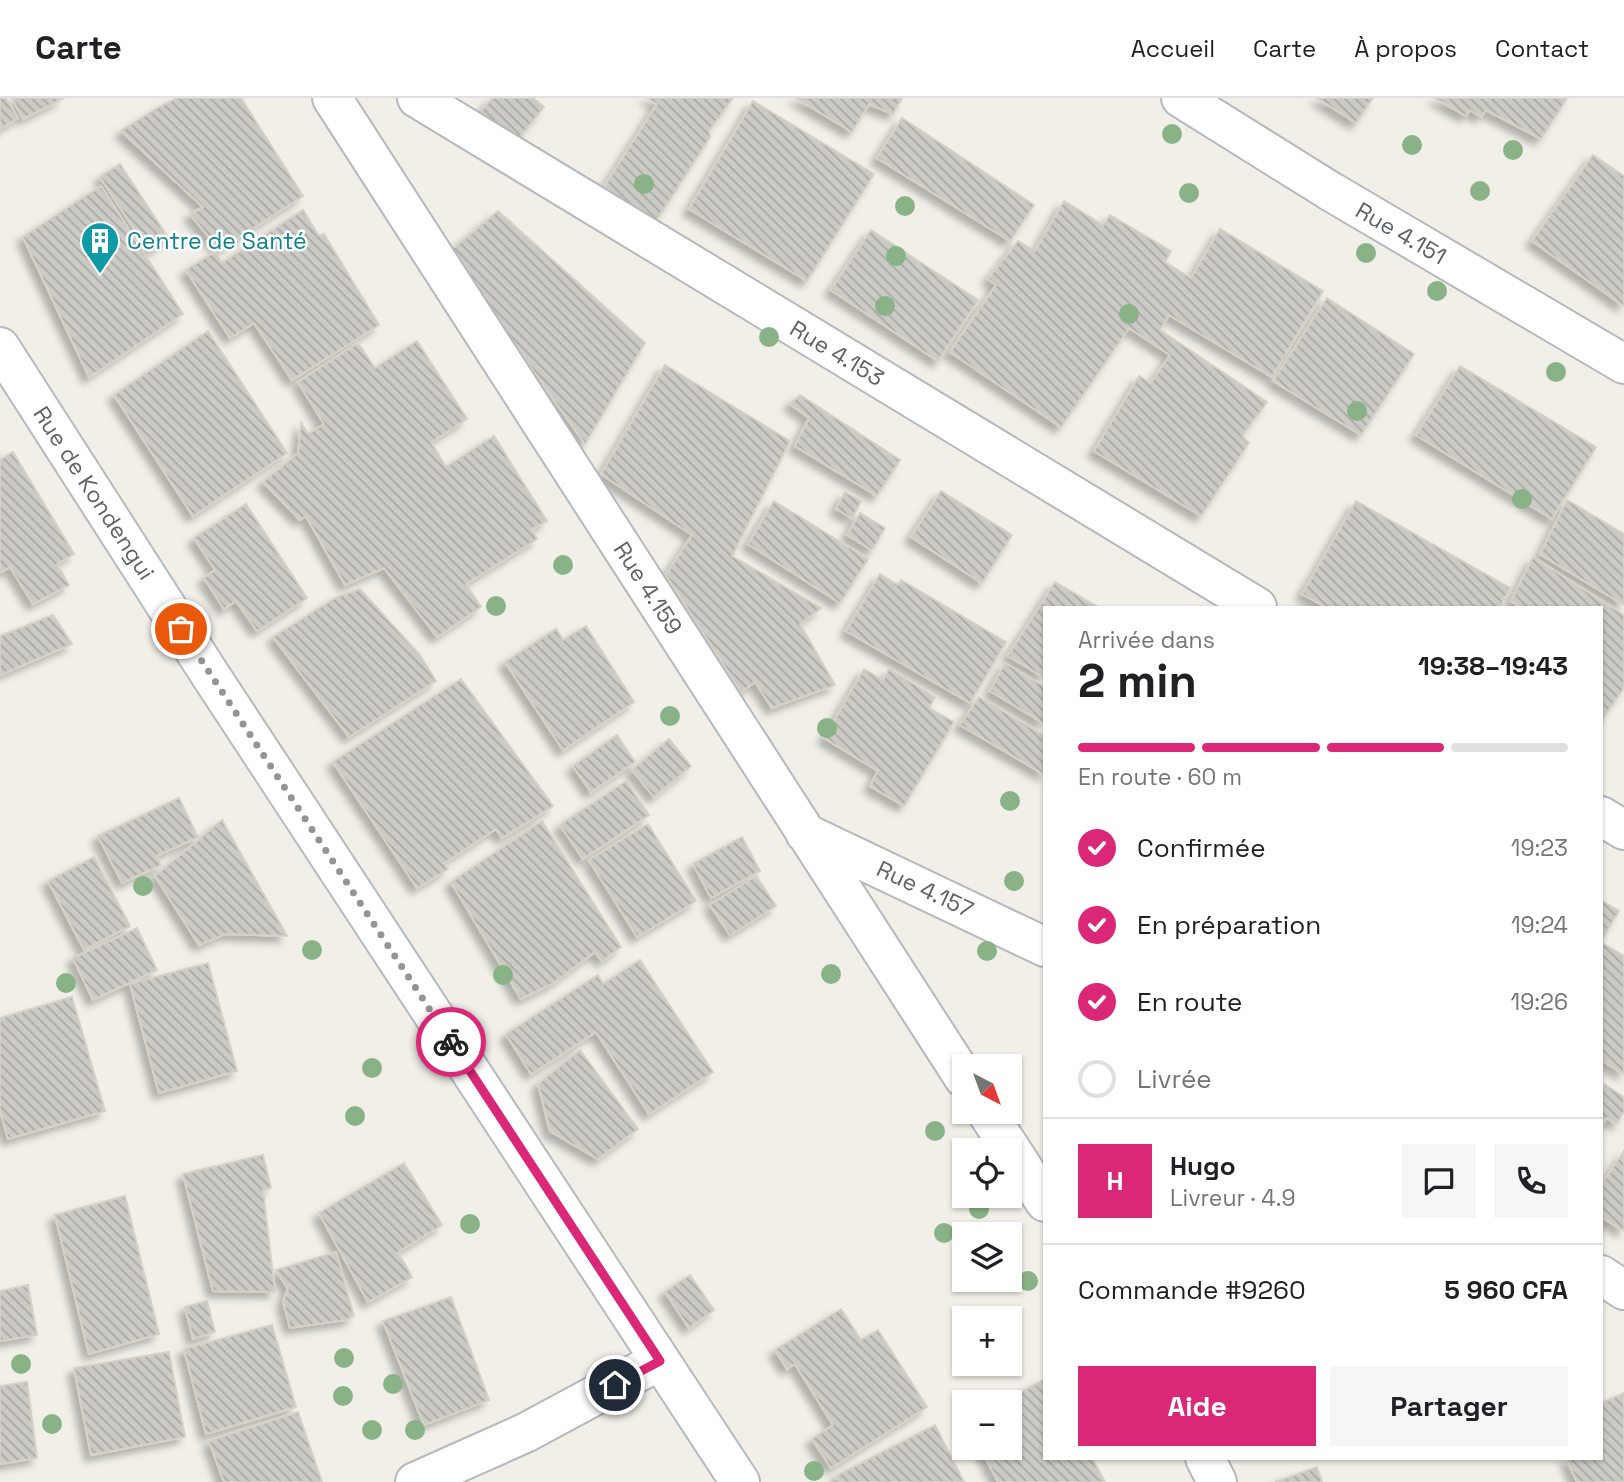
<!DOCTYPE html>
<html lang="fr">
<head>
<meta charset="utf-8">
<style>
	:root { --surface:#fff; --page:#f6f6f6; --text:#202124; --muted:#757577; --line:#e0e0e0; --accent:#db2777 }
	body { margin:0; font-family:"Space Grotesk",sans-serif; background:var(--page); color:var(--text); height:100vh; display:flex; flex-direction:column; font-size:26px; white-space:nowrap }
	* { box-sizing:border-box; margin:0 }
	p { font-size:23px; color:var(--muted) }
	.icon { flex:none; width:38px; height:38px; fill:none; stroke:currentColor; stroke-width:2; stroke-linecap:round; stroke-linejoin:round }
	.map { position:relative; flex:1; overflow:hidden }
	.side { position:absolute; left:1043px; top:508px; width:560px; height:854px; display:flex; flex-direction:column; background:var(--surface); border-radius:0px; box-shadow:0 2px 5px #0004 }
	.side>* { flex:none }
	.needle { width:46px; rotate:139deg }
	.fabs { position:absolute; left:952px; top:956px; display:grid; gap:14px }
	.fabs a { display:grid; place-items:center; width:70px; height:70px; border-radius:0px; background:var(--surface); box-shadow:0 2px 5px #0004; font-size:35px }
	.pin { position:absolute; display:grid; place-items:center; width:60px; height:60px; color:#fff; margin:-30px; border:4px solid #fff; border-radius:50%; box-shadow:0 2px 7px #0007 }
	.courier { position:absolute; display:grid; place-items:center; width:70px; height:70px; margin:-35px; border:5px solid #db2777; border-radius:50%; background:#fff; color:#222; box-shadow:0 2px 9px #0007 }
	.summary em { font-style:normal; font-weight:800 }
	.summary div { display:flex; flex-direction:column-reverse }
	.summary { display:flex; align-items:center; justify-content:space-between; height:119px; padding:0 35px }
	h1 { font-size:46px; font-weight:800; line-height:52px }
	.bar { display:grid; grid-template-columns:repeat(4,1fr); gap:10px 7px; align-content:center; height:84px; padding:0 35px }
	.bar i { height:9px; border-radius:5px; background:var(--line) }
	.bar .active { background:var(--accent) }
	.bar p { grid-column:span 4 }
	.line { display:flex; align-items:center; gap:18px; padding:0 35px; border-top:2px solid var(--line) }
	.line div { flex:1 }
	.round { display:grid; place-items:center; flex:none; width:74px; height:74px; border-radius:0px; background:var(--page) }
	ol { padding:0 35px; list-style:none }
	li { display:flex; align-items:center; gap:21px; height:77px }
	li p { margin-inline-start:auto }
	li .icon { padding:7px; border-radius:50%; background:var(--accent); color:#fff; stroke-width:4 }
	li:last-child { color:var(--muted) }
	li i { width:38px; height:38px; border:4px solid var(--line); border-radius:50% }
	.primary-button { display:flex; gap:14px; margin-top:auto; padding:14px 35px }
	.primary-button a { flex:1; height:80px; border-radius:0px; background:var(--accent); color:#fff; font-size:28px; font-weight:800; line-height:80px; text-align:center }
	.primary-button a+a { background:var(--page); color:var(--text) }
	header { display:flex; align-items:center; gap:42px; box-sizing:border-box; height:98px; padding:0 35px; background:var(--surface); border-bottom:2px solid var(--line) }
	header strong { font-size:33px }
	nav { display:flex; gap:38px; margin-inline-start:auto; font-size:24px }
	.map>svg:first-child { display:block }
	.building { fill:url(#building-back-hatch); stroke:#d6d1c6; stroke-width:2; filter:url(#shadow) }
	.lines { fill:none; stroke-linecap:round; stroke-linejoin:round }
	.street-casing { stroke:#b5b8bc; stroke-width:42 }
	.secondary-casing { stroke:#b6babf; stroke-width:42 }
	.street { stroke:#fff; stroke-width:38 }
	.secondary { stroke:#fff; stroke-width:38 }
	.tree { fill:#89b387 }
	.done { stroke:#929495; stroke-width:7; stroke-dasharray:0 12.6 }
	.route { stroke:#db2777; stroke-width:9 }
	.labels { text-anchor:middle; stroke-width:5; stroke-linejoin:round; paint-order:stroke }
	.street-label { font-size:23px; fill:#5f6368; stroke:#fff }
	.culture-label { font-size:23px; fill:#0d838f; stroke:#fff; text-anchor:start }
</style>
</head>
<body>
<header>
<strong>Carte</strong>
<nav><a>Accueil</a><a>Carte</a><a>À propos</a><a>Contact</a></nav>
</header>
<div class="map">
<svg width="1624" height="1384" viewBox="0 0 1624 1384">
	<defs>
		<pattern id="building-back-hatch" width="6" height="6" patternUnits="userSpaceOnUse" patternTransform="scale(1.75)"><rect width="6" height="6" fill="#cccac5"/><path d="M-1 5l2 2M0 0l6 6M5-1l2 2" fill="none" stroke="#a9a8a4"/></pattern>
		<filter id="shadow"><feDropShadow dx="-6" dy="6" stdDeviation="3.5" flood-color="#0004"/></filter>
	</defs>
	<rect width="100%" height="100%" fill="#f1efe8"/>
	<path class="building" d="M0 0H6L18 20 0 31Z
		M12 0H64L23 21Z
		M177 0H241L303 98 219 152 190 116 203 109 121 33 159 9Z
		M492 0H533L544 9 516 44 479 16Z
		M647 0H733L709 33 710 39 656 123 604 89 657 6Z
		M796 0H902L893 16 869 6 852 34Z
		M1317 0H1373L1356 25Z
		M1435 0H1567L1541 41 1486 12 1481 19 1470 12 1466 18Z
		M753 3 874 76 807 183 689 111Z
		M902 20 1034 107 1010 143 877 60Z
		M1593 57 1624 78V208L1532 143Z
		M120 66 169 141 149 154 100 79Z
		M101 88 183 216 89 279 23 139Z
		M1064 103 1103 127 1110 117 1171 153 1165 164 1191 180 1220 131 1323 193 1272 279 1169 217 1160 232 1267 304 1242 338 1249 345 1201 418 1094 353 1139 278 1151 285 1170 257 1129 230 1061 329 950 254 996 187 988 181 1018 143 1035 153Z
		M303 112 319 138 324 136 379 227 292 282 254 225 230 240 186 172 215 154 222 165Z
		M498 113 645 245 585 346 449 154Z
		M871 132 978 202 938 263 831 192Z
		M1327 200 1414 256 1361 337 1273 283Z
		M208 233 287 355 193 418 114 297Z
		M417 243 467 321 431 344 446 369 494 338 547 423 532 431 537 441 466 486 481 509 437 539 384 470 345 487 306 418 300 422 263 384 298 355 301 325 308 336 324 326 298 284 358 245 375 270Z
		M665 267 790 343 732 458 821 510 800 526 835 587 772 610 755 584 741 594 666 477 692 437 601 376Z
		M1460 268 1596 349 1552 421 1416 337Z
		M800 297 900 362 877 398 795 348 809 320 790 306Z
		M13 354 74 456 57 466 69 487 33 506 10 469 0 475V362Z
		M941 393 1012 437 982 485 911 439Z
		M845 394 861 403 852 420 836 411Z
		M1567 402 1624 436V507L1540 456Z
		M774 403 868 461 840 505 748 446Z
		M1356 403 1510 490 1500 509H1326L1302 496Z
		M246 406 307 500 257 533 236 503 224 511 204 480 215 472 194 440Z
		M860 415 885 430 872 452 847 437Z
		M1533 459 1624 517V590L1603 620 1601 619V509H1521L1511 503Z
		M880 476 898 487 901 482 1006 544 970 605 846 533Z
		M1055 484 1098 509H1045V580L1008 558Z
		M360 491 420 557 436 583 349 639 273 539 337 499Z
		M53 517 72 546 0 577V538Z
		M586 528 634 604 563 652 505 564 556 531 563 542Z
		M1005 565 1045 589V626L990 593Z
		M864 571 883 582 889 571 935 599 929 610 954 624 904 708 870 688 878 673 824 640Z
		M461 581 553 708 502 740 496 731 444 765 448 771 417 790 333 664Z
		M979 599 1045 638V677L960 627Z
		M617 637 635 664 591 694 573 668Z
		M669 641 691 668 654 699 632 672Z
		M626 683 649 717 583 761 560 727Z
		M179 700 198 739 156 758 161 767 122 785 98 738Z
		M222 722 287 838 225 836 199 847 155 778Z
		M542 723 621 849 602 863 595 854 552 886 521 901 451 784Z
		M648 726 696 803 637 839 589 762Z
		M742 739 760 773 711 800 693 766Z
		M94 759 130 828 84 852 48 783Z
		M756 778 776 808 730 837 710 807Z
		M1601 802 1619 813 1601 843Z
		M137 830 157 872 93 902 73 860Z
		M1601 844 1624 858V976L1601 962Z
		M640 862 713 974 649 1016 596 934 531 976 506 936 598 877 603 886Z
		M208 865 237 973 159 995 130 886Z
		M72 899 105 1013 8 1041 0 1012V920Z
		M580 952 638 1031 598 1061 550 1033 538 986Z
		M1601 984 1624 999V1014L1616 1026 1607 1020 1601 1030Z
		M1624 1053V1133L1601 1119V1087Z
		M263 1057 271 1090 263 1092 275 1194 213 1193 183 1076Z
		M404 1065 442 1127 398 1154 412 1179 368 1204 319 1115Z
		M125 1098 159 1236 89 1256 55 1117Z
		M336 1154 354 1218 345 1222 290 1230 283 1203 288 1191 276 1172Z
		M690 1177 714 1212 689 1230 665 1194Z
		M28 1187 37 1237 0 1243V1193Z
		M451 1199 489 1302 424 1327 383 1223Z
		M207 1203 215 1234 193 1241 185 1209Z
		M841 1211 861 1242 878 1232 927 1309 831 1370 812 1341 833 1327 795 1266 787 1271 775 1252Z
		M272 1227 296 1309 206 1336 184 1251Z
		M169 1254 185 1339 91 1357 74 1270Z
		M1045 1281V1360H1092L1105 1384H998L980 1349H1010V1304H1001Z
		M27 1284 37 1360 0 1366V1288Z
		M1624 1295V1384H1577L1566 1360H1601V1305Z
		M298 1314 322 1384H224L209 1343Z
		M935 1327 964 1384H840L836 1378Z
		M1317 1369 1322 1384H1275Z"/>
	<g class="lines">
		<defs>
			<path id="street" d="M332 0 964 980
				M417 0 1257 509
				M1181 0 1330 93 1624 266
				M1601 718 1624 732
				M805 735 1045 849
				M986 1013 1045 1104
				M1601 1177 1624 1192
				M1205 1360 1217 1384
				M415 1384 525 1335 659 1263"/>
			<path id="secondary" d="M0 249 211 578 740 1384"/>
		</defs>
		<use href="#street" class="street-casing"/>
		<use href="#secondary" class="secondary-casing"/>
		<use href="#street" class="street"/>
		<use href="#secondary" class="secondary"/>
	</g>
	<g class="tree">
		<circle cx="1172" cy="36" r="10"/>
		<circle cx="1412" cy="47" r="10"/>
		<circle cx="1513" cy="52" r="10"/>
		<circle cx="644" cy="86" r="10"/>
		<circle cx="1480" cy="93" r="10"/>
		<circle cx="1189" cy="95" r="10"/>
		<circle cx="905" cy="108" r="10"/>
		<circle cx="1366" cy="155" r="10"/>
		<circle cx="896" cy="158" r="10"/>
		<circle cx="1437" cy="193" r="10"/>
		<circle cx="885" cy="208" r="10"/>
		<circle cx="1129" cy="216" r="10"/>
		<circle cx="769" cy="239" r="10"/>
		<circle cx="1556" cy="274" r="10"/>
		<circle cx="1357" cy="313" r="10"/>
		<circle cx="1522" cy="401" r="10"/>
		<circle cx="563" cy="467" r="10"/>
		<circle cx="496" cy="508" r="10"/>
		<circle cx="670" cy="618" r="10"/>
		<circle cx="827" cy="630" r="10"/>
		<circle cx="1010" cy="703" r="10"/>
		<circle cx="1014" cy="783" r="10"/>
		<circle cx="143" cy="788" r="10"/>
		<circle cx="312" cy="852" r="10"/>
		<circle cx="987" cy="853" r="10"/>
		<circle cx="831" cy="876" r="10"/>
		<circle cx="503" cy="877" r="10"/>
		<circle cx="66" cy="885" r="10"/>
		<circle cx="372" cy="970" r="10"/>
		<circle cx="355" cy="1018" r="10"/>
		<circle cx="935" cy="1033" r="10"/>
		<circle cx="979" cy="1111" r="10"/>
		<circle cx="470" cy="1126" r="10"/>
		<circle cx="944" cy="1135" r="10"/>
		<circle cx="1028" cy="1183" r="10"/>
		<circle cx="344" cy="1260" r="10"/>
		<circle cx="21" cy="1266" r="10"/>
		<circle cx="393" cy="1286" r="10"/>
		<circle cx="343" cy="1298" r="10"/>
		<circle cx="52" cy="1326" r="10"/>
		<circle cx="372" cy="1332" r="10"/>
		<circle cx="415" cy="1332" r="10"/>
		<circle cx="814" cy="1373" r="10"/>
	</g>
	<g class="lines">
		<path class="done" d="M181 531 451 944"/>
		<path class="route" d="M451 944 660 1263 615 1287"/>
	</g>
	<defs>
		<symbol id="building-pin" viewBox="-11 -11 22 30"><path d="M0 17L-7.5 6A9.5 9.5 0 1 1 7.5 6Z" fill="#0f9aa8" stroke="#fff"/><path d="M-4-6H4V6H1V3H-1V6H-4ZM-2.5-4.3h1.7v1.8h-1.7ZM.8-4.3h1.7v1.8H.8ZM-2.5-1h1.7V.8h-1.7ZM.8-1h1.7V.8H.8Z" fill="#fff"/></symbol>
	</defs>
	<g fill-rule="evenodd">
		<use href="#building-pin" x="78" y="121" width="44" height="60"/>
	</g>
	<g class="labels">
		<g class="street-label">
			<text transform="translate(1401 135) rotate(30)" y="8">Rue 4.151</text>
			<text transform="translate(837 255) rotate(31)" y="8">Rue 4.153</text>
			<text transform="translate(94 395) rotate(57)" y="8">Rue de Kondengui</text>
			<text transform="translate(648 490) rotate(57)" y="8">Rue 4.159</text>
			<text transform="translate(925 791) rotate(25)" y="8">Rue 4.157</text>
		</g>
		<g class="culture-label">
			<text x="127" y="151">Centre de Santé</text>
		</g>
	</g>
</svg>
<div class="fabs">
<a><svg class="needle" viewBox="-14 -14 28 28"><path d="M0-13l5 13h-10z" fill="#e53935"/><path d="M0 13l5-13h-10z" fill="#757577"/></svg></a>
<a><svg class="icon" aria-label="locate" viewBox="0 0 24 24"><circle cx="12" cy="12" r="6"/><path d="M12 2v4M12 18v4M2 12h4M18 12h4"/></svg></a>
<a><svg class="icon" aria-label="layers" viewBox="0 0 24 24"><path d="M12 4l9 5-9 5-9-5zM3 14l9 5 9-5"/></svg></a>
<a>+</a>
<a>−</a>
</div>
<div class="pin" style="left:181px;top:531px;background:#ea580c"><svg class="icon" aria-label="bag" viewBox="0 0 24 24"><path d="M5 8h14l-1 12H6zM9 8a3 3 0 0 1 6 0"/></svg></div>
<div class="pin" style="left:615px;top:1287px;background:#1f2937"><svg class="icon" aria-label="home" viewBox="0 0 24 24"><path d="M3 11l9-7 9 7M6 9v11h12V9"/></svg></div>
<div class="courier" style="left:451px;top:944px"><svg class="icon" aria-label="bike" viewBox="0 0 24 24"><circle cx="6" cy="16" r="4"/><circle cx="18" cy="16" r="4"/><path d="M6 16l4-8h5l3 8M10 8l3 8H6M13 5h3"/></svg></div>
<section class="side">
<div class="summary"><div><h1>2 min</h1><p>Arrivée dans</p></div><em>19:38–19:43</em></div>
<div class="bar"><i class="active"></i><i class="active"></i><i class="active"></i><i></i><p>En route · 60 m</p></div>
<ol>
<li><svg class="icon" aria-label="check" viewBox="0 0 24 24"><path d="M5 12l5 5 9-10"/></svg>Confirmée<p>19:23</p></li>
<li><svg class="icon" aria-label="check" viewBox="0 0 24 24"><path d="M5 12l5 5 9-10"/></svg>En préparation<p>19:24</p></li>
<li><svg class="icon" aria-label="check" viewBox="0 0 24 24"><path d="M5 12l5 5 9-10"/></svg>En route<p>19:26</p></li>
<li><i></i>Livrée</li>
</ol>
<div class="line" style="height:126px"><b class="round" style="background:var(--accent);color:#fff">H</b><div><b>Hugo</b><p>Livreur · 4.9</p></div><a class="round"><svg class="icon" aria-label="chat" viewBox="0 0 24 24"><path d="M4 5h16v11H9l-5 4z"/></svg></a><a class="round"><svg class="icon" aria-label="phone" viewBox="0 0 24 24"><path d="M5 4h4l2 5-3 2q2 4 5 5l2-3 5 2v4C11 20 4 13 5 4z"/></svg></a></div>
<div class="line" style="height:91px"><div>Commande #9260</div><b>5 960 CFA</b></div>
<div class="primary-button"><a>Aide</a><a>Partager</a></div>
</section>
</div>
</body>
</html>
